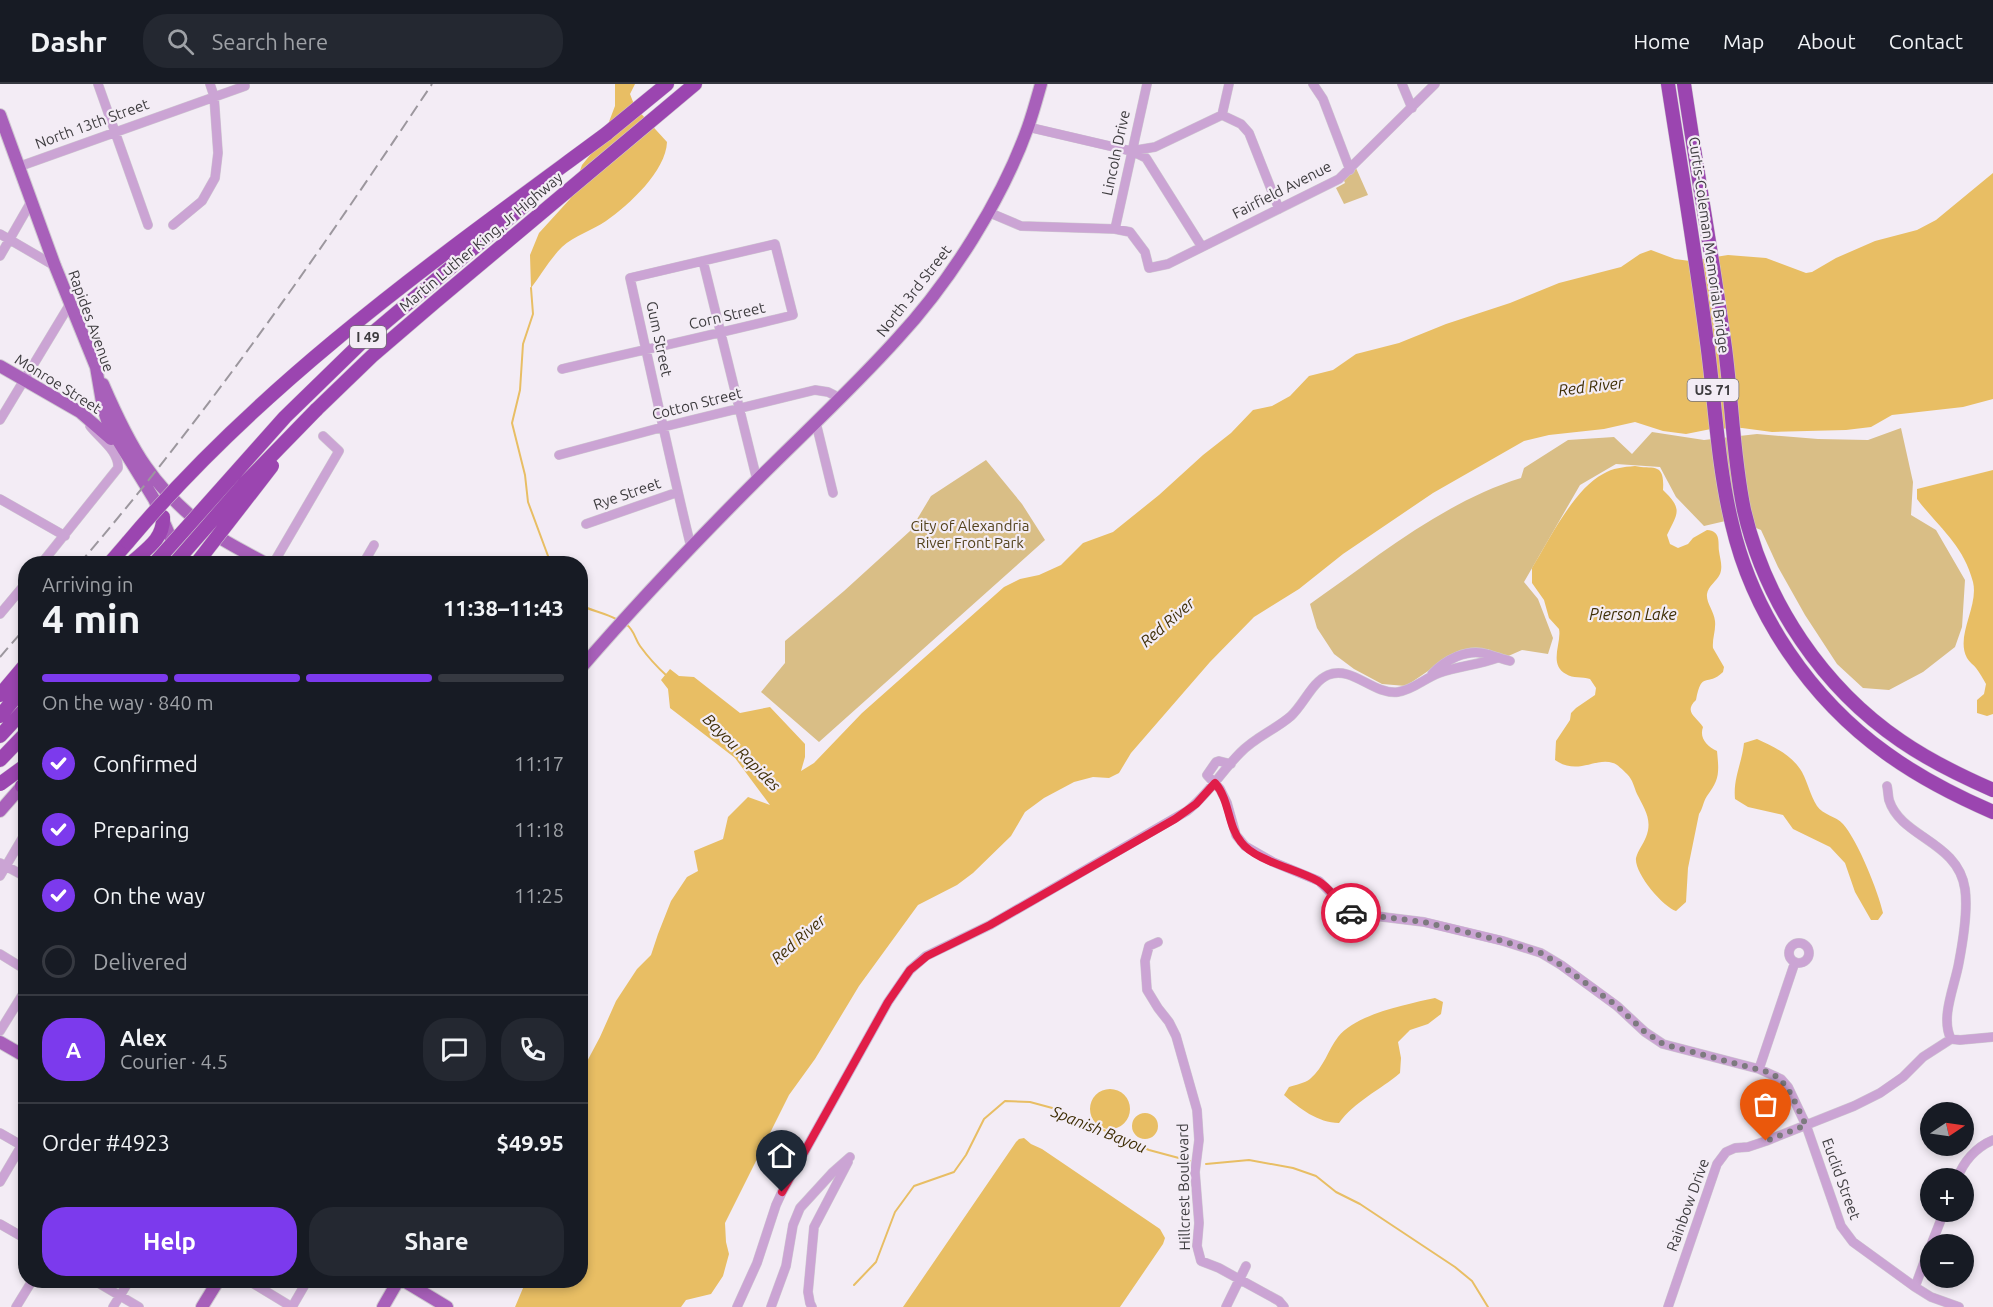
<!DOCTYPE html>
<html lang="en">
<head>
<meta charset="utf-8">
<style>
	:root { --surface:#171b24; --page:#242831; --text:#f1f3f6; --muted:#9ea1a6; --line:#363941; --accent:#7c3aed }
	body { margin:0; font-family:Ubuntu,sans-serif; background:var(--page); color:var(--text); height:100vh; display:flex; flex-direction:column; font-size:22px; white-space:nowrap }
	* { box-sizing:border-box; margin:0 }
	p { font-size:20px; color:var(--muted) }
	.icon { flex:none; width:33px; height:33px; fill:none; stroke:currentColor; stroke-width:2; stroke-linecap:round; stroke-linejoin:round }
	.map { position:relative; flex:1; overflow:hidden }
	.side { position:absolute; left:18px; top:472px; width:570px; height:732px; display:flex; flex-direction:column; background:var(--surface); border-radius:24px; box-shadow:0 3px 9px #0003 }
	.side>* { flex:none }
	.needle { width:39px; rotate:77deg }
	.controls { position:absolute; left:1920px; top:1018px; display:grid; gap:12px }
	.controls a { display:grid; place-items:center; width:54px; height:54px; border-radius:50%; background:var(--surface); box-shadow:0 3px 9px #0003; font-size:30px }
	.pin { position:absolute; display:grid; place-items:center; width:51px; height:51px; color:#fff; margin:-62px -26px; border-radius:50% 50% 50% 0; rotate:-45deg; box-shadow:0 0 6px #0007 }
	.pin .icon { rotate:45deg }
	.courier { position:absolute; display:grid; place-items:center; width:60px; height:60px; margin:-30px; border:4px solid #e11d48; border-radius:50%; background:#fff; color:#222; box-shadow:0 2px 8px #0007 }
	.summary em { font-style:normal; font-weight:700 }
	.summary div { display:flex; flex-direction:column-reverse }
	.summary { display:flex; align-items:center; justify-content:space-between; height:102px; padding:0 24px }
	h1 { font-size:39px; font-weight:700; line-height:45px }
	.bar { display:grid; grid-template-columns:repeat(4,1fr); gap:9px 6px; align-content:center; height:72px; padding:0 24px }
	.bar i { height:8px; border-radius:4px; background:var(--line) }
	.bar .current { background:var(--accent) }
	.bar p { grid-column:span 4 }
	.line { display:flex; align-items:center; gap:15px; padding:0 24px; border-top:2px solid var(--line) }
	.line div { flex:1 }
	.round { display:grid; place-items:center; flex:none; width:63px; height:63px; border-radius:24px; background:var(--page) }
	ol { padding:0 24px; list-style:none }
	li { display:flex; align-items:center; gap:18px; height:66px }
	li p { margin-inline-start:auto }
	li .icon { padding:6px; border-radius:50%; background:var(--accent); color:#fff; stroke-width:4 }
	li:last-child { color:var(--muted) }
	li i { width:33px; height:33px; border:3px solid var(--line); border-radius:50% }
	.primary-button { display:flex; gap:12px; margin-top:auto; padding:12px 24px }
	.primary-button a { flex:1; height:69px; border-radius:24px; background:var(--accent); color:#fff; font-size:24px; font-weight:700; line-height:69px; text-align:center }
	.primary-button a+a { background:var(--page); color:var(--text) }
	header { display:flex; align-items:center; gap:36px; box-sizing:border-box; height:84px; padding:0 30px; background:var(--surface); border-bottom:2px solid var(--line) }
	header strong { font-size:28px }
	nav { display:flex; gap:33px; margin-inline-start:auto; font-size:21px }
	.search { width:420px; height:54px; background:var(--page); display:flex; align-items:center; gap:15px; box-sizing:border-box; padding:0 21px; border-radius:24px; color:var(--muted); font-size:22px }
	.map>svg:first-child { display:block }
	.green { fill:#d9be86 }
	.water { fill:#e8be64 }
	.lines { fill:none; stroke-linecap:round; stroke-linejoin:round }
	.stream { stroke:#e8be64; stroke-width:2 }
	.minor-casing { stroke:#cfc9d1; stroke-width:10 }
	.major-casing { stroke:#cfc9d1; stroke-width:14 }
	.highway-casing { stroke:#cfc9d1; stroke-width:15 }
	.minor { stroke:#cba4d4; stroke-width:9 }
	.major { stroke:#a860ba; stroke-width:12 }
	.highway { stroke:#9b45b0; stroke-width:14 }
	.rail { stroke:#9c979e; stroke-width:2; stroke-dasharray:12 6; stroke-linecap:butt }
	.highway-bridge-casing { stroke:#cfc9d1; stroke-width:15; stroke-linecap:butt }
	.highway-bridge { stroke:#9b45b0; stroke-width:14 }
	.done { stroke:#7d7a7f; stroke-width:6; stroke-dasharray:0 10.8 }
	.route { stroke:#e11d48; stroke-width:8 }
	.labels { text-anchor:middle; stroke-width:4.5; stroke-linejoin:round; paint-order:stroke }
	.shield { fill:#f3ecf5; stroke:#747176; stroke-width:1.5 }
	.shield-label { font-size:14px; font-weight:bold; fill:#3e3c3f }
	.street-label { font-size:15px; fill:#3e3c3f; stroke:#f3ecf5 }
	.park-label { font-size:15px; fill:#53421c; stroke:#f3ecf5 }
	.water-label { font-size:16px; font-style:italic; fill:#3f2e05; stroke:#f3ecf5 }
</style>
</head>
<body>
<header>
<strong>Dashr</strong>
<div class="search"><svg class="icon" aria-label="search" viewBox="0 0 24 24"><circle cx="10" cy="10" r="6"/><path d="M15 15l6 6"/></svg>Search here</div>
<nav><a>Home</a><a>Map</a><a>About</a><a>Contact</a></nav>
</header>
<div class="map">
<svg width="1993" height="1223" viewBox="0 0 1993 1223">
	<rect width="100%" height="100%" fill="#f3ecf5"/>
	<path class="green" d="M1356 84 1368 111 1344 120 1336 104 1345 99 1343 94Z
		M1901 344 1913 398 1911 431 1936 446 1965 496 1962 543 1955 563 1923 588 1889 606 1863 604 1837 580 1805 531 1778 483 1761 446 1734 435 1704 442 1676 413 1660 383 1616 380 1580 401 1524 498 1538 515 1553 554 1548 570 1522 566 1506 573 1487 565 1456 568 1406 602 1382 600 1354 585 1334 570 1317 544 1310 520C1376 474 1443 418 1521 394L1524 384 1568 356 1614 353 1632 370 1652 348 1704 356 1757 350 1818 355 1868 356Z
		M986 376 1022 420 1045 456 819 658 761 608 785 579V557L844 507 910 447 931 412Z"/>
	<path class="water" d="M615 0H635L630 10 635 23 667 58C666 87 629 121 606 137 593 146 574 152 562 163 550 175 541 191 531 204L530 171 539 149 570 115 582 81 595 65 607 43 615 22Z
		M1993 89V315L1963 323 1892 331 1871 343 1846 346 1772 348 1742 344 1711 345 1686 350 1663 347 1635 338 1604 345 1549 351 1524 357 1433 409 1343 470 1299 505 1254 533 1210 578 1131 669 1119 689 1109 694 1093 693 1074 698 1044 714 1025 728 1011 752 973 789 957 801 918 821 859 902 815 975 789 1011 725 1139 726 1158 729 1170 723 1192 711 1210 686 1216 681 1223H515L526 1197H580L581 996 583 985 600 953 616 917 637 885 651 871 658 850 671 817 687 793 698 787 694 767 723 755 728 733 748 713 770 721 735 674 670 624 668 605 661 596 670 585 679 592 694 593 740 629 770 623 805 660V673L801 687 814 679 862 629 1004 503 1020 495 1039 491 1061 481 1083 459 1113 448 1159 411 1203 371 1231 349 1253 326 1272 322 1290 312 1309 292 1333 286 1356 270 1399 259 1446 240 1510 219 1559 199 1621 183 1640 170 1651 166 1675 175 1690 177 1728 171 1766 174 1806 189 1812 188 1836 174 1875 157 1917 146 1936 136Z
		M1635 382C1653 386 1665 377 1663 406 1683 425 1678 429 1667 451L1670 460 1678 464 1688 460 1693 454 1707 446C1721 447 1718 458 1719 467 1720 475 1723 482 1720 490 1717 497 1708 502 1707 510 1706 519 1714 527 1715 537 1716 547 1712 555 1713 564L1724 583 1723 588C1707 604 1702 585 1696 616 1683 628 1697 633 1703 643 1699 654 1707 662 1717 667 1719 688 1720 695 1707 712 1703 718 1703 724 1699 730L1688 784 1686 818 1676 827C1663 823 1634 789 1636 774 1638 766 1643 761 1646 753 1653 736 1644 724 1637 710 1634 703 1633 696 1627 690 1623 686 1617 680 1613 679 1595 673 1578 692 1555 676L1556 657 1570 636 1571 629 1576 624 1595 611 1596 604 1590 595C1582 592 1573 595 1566 590 1548 580 1562 559 1559 545L1549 534 1544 516 1532 499V484C1549 456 1574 405 1603 390 1613 384 1623 383 1635 382Z
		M1993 386V630L1987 632 1977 629V616L1984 610 1986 600C1983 595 1980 589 1976 584 1974 581 1969 578 1967 574 1955 552 1979 522 1973 498 1963 460 1939 444 1917 415V405Z
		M1757 655C1774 663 1792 671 1802 688 1808 699 1810 711 1817 722 1823 731 1836 732 1843 740 1858 757 1878 807 1883 829L1878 836H1871L1855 808 1845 779 1830 763 1793 745 1783 731 1748 723 1735 715C1733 694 1742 679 1744 659Z
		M1435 914 1443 918 1441 930 1428 940 1410 946 1398 958 1401 974 1400 989C1380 1006 1354 1018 1339 1039 1318 1039 1299 1024 1284 1011L1289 1003C1295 1001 1305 999 1310 995 1324 983 1328 966 1338 953 1356 930 1408 920 1435 914Z
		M1090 1025a20 20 0 1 1 40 0a20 20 0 1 1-40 0Z
		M1132 1042a13 13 0 1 1 26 0a13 13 0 1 1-26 0Z
		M1024 1054 1031 1060 1042 1065 1160 1145 1165 1154 1163 1160 1120 1223H903L1016 1058 1019 1055Z"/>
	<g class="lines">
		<path class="stream" d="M531 204 533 230 523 260 520 306 512 339 525 391 528 418 551 480
			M580 521C592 527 605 529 616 535
			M627 541C634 546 635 555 640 562 648 573 657 583 667 592
			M1206 1080 1249 1076 1293 1084 1316 1092 1336 1108 1360 1120 1455 1183 1472 1197 1488 1223
			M854 1201 876 1178 895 1128 914 1102 954 1088 966 1071 984 1035 1005 1017 1030 1018 1056 1025 1149 1066 1190 1077"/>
		<defs>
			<path id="minor" d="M98 0 148 141
				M1313 0 1323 15 1350 86
				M1402 0 1412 24
				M1222 31 1241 40 1249 49 1279 125
				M1222 31 1229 0
				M1028 43 1131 67 1155 63 1222 31
				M1132 67 1146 74 1202 163
				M18 83 245 2
				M988 128 1021 142 1115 145 1130 148 1145 168 1149 184 1168 180 1339 95 1435 0
				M173 141 202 117 215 94 218 69 214 12 210 0
				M1115 145 1147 0
				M0 150 55 182
				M0 172 31 118
				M703 177 757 396
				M562 285C639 267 716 250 793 231L775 160 630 194C650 283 669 373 691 463
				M0 336 70 220
				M816 339 833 409
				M559 371 663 343 815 306 828 308 840 314
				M0 415 65 452
				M586 440 678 408
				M41 480 118 384C119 367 100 355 90 342
				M273 480 339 367 323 352
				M363 480 374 461
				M0 530 26 499
				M1432 590C1445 576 1467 564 1487 570 1495 572 1502 575 1510 577
				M1231 680 1219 677 1216 678 1207 691 1220 705 1227 719 1236 751 1245 762 1273 778 1319 797 1351 829 1424 838 1503 857 1541 869 1561 881 1617 922 1645 948 1663 960 1759 985 1781 995 1788 1003 1806 1041 1841 1142 1853 1158 1915 1203 1931 1213 1959 1223
				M1887 702C1888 706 1888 711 1889 716 1901 754 1958 757 1965 805 1968 826 1963 857 1959 878 1955 902 1940 933 1951 955
				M0 779 26 793
				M0 792 26 748
				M1158 858 1149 862 1145 877 1147 906 1158 924 1169 938 1176 952 1197 1026 1199 1056 1195 1088 1199 1139 1197 1162 1201 1177 1219 1184 1279 1217 1284 1223
				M1789 869a10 10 0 1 1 20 0a10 10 0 1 1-20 0Z
				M0 870 26 886
				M0 947 26 905
				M1759 985 1795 878
				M0 1049 26 1064
				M1957 1095C1963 1078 1976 1063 1993 1056
				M0 1098 26 1054
				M0 1140 26 1155
				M1931 1161 1944 1128
				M95 1197 139 1223
				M249 1197 292 1223
				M1915 1203 1930 1162
				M16 1223 32 1197
				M113 1223 129 1197
				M292 1223 307 1197
				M737 1223 757 1179 776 1121 782 1108 888 918 910 886 926 872 990 841 1187 727C1208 711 1221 688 1240 669 1255 653 1275 646 1291 632 1304 620 1312 598 1328 591 1352 581 1373 611 1398 608 1413 606 1425 594 1439 589 1458 582 1478 581 1497 574
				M771 1223 786 1182 793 1141 800 1124 833 1088 850 1073
				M812 1223 810 1219 808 1208 814 1143 848 1078
				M1226 1223 1246 1182
				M1668 1223 1717 1080 1726 1068 1735 1064 1748 1063 1766 1057 1854 1022 1880 1009 1903 993 1923 973 1951 955 1960 956 1993 953"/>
			<path id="major" d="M0 31 55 182 96 283 103 324 109 342 154 415 182 480
				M0 282 80 328 111 355
				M103 300C131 365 153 405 211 448 228 460 249 470 267 480
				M580 585C637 519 696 457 757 396 804 349 853 304 897 255 950 198 1002 116 1028 43 1033 29 1037 14 1041 0
				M0 727 22 702
				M0 958 26 973
				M404 1197 447 1223
				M202 1223 218 1197
				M383 1223 398 1197"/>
			<path id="highway" d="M1668 0C1681 84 1695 167 1706 251 1715 314 1717 379 1732 440 1753 531 1811 615 1886 669 1919 693 1956 712 1993 728
				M1684 0C1697 88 1713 176 1725 264 1732 318 1733 373 1744 426 1765 518 1823 604 1901 657 1930 677 1961 692 1993 706
				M606 50 667 0
				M316 326 372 272 435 218 695 0
				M109 480 128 458
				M130 480C145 466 164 456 163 433
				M0 611 26 580
				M0 632 26 601
				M0 652 26 624
				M0 676 26 649
				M22 702 26 698"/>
		</defs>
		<use href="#minor" class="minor-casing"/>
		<use href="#major" class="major-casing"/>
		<use href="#highway" class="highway-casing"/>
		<use href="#minor" class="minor"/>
		<use href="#major" class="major"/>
		<use href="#highway" class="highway"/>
		<path class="rail" d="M79 480C209 329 322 165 432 0
			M0 573 26 543"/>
		<defs>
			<path id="highway-bridge" d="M128 458C264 296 438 174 606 50
				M154 480 285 333 362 258 532 115
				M174 480 244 400 316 326
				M196 480 272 382
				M0 700 26 681"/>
		</defs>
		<use href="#highway-bridge" class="highway-bridge-casing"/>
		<use href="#highway-bridge" class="highway-bridge"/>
	</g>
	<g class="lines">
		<path class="done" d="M1351 829 1424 838 1503 857 1541 869 1561 881 1617 922 1645 948 1663 960 1771 989C1790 1000 1796 1022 1806 1041L1766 1057"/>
		<path class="route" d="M782 1108 888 918 910 886 927 872 990 841 1175 735 1196 720 1215 699C1230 716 1227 741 1241 758 1255 777 1297 785 1318 797 1332 805 1338 820 1351 829"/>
	</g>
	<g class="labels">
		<g class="shield">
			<rect x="350" y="242" width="36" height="22" rx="4.5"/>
			<rect x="1687.5" y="295" width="51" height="22" rx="4.5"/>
		</g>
		<g class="shield-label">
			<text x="368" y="258">I 49</text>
			<text x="1713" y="311">US 71</text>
		</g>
		<g class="street-label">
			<text transform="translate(92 40) rotate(-20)" y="5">North 13th Street</text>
			<text transform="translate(1116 69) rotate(-78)" y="5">Lincoln Drive</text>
			<text transform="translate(1282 106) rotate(-27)" y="5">Fairfield Avenue</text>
			<text transform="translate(481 158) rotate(-40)" y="5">Martin Luther King, Jr Highway</text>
			<text transform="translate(1709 161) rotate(82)" y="5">Curtis-Coleman Memorial Bridge</text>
			<text transform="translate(914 207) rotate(-52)" y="5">North 3rd Street</text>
			<text transform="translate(727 232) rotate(-13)" y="5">Corn Street</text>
			<text transform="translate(91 237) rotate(70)" y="5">Rapides Avenue</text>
			<text transform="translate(659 255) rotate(78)" y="5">Gum Street</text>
			<text transform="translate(58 300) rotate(32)" y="5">Monroe Street</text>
			<text transform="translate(697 320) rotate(-14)" y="5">Cotton Street</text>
			<text transform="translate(627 410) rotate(-19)" y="5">Rye Street</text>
			<text transform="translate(1841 1095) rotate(70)" y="5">Euclid Street</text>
			<text transform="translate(1184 1103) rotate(-91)" y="5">Hillcrest Boulevard</text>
			<text transform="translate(1688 1121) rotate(-70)" y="5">Rainbow Drive</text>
		</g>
		<g class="park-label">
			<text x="970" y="447">City of Alexandria<tspan x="970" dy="17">River Front Park</tspan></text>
		</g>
		<g class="water-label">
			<text transform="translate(1591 302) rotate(-7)" y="6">Red River</text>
			<text x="1633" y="536">Pierson Lake</text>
			<text transform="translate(1167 538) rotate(-41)" y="6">Red River</text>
			<text transform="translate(742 668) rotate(45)" y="6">Bayou Rapides</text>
			<text transform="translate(798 855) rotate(-41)" y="6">Red River</text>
			<text transform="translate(1099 1045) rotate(22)" y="6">Spanish Bayou</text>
		</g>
	</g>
</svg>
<div class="controls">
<a><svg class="needle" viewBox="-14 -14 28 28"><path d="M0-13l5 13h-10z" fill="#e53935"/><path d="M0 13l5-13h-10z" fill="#9ea1a6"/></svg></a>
<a>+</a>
<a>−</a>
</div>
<div class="pin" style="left:1766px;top:1057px;background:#ea580c"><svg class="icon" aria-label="bag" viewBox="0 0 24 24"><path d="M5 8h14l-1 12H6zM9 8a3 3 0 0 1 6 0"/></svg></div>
<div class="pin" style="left:782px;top:1108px;background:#1f2937"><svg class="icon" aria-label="home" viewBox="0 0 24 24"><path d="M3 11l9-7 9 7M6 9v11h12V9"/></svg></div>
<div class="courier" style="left:1351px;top:829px"><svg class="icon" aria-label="car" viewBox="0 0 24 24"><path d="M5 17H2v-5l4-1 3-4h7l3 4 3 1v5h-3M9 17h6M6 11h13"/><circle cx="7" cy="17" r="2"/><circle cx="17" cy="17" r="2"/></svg></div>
<section class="side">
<div class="summary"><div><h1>4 min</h1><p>Arriving in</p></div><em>11:38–11:43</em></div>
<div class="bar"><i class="current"></i><i class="current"></i><i class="current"></i><i></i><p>On the way · 840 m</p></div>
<ol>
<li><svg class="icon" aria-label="check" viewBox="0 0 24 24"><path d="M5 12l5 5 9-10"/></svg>Confirmed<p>11:17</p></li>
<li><svg class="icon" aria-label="check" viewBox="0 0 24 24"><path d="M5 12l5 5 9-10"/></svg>Preparing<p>11:18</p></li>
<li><svg class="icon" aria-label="check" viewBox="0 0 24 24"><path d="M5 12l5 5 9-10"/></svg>On the way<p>11:25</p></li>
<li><i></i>Delivered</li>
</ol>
<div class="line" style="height:108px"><b class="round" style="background:var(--accent);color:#fff">A</b><div><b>Alex</b><p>Courier · 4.5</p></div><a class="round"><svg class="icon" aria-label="chat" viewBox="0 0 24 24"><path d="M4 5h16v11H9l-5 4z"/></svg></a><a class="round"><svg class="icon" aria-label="phone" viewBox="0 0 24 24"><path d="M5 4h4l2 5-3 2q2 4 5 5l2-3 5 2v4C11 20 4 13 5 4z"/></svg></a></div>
<div class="line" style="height:78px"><div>Order #4923</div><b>$49.95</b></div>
<div class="primary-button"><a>Help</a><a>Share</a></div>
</section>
</div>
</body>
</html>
